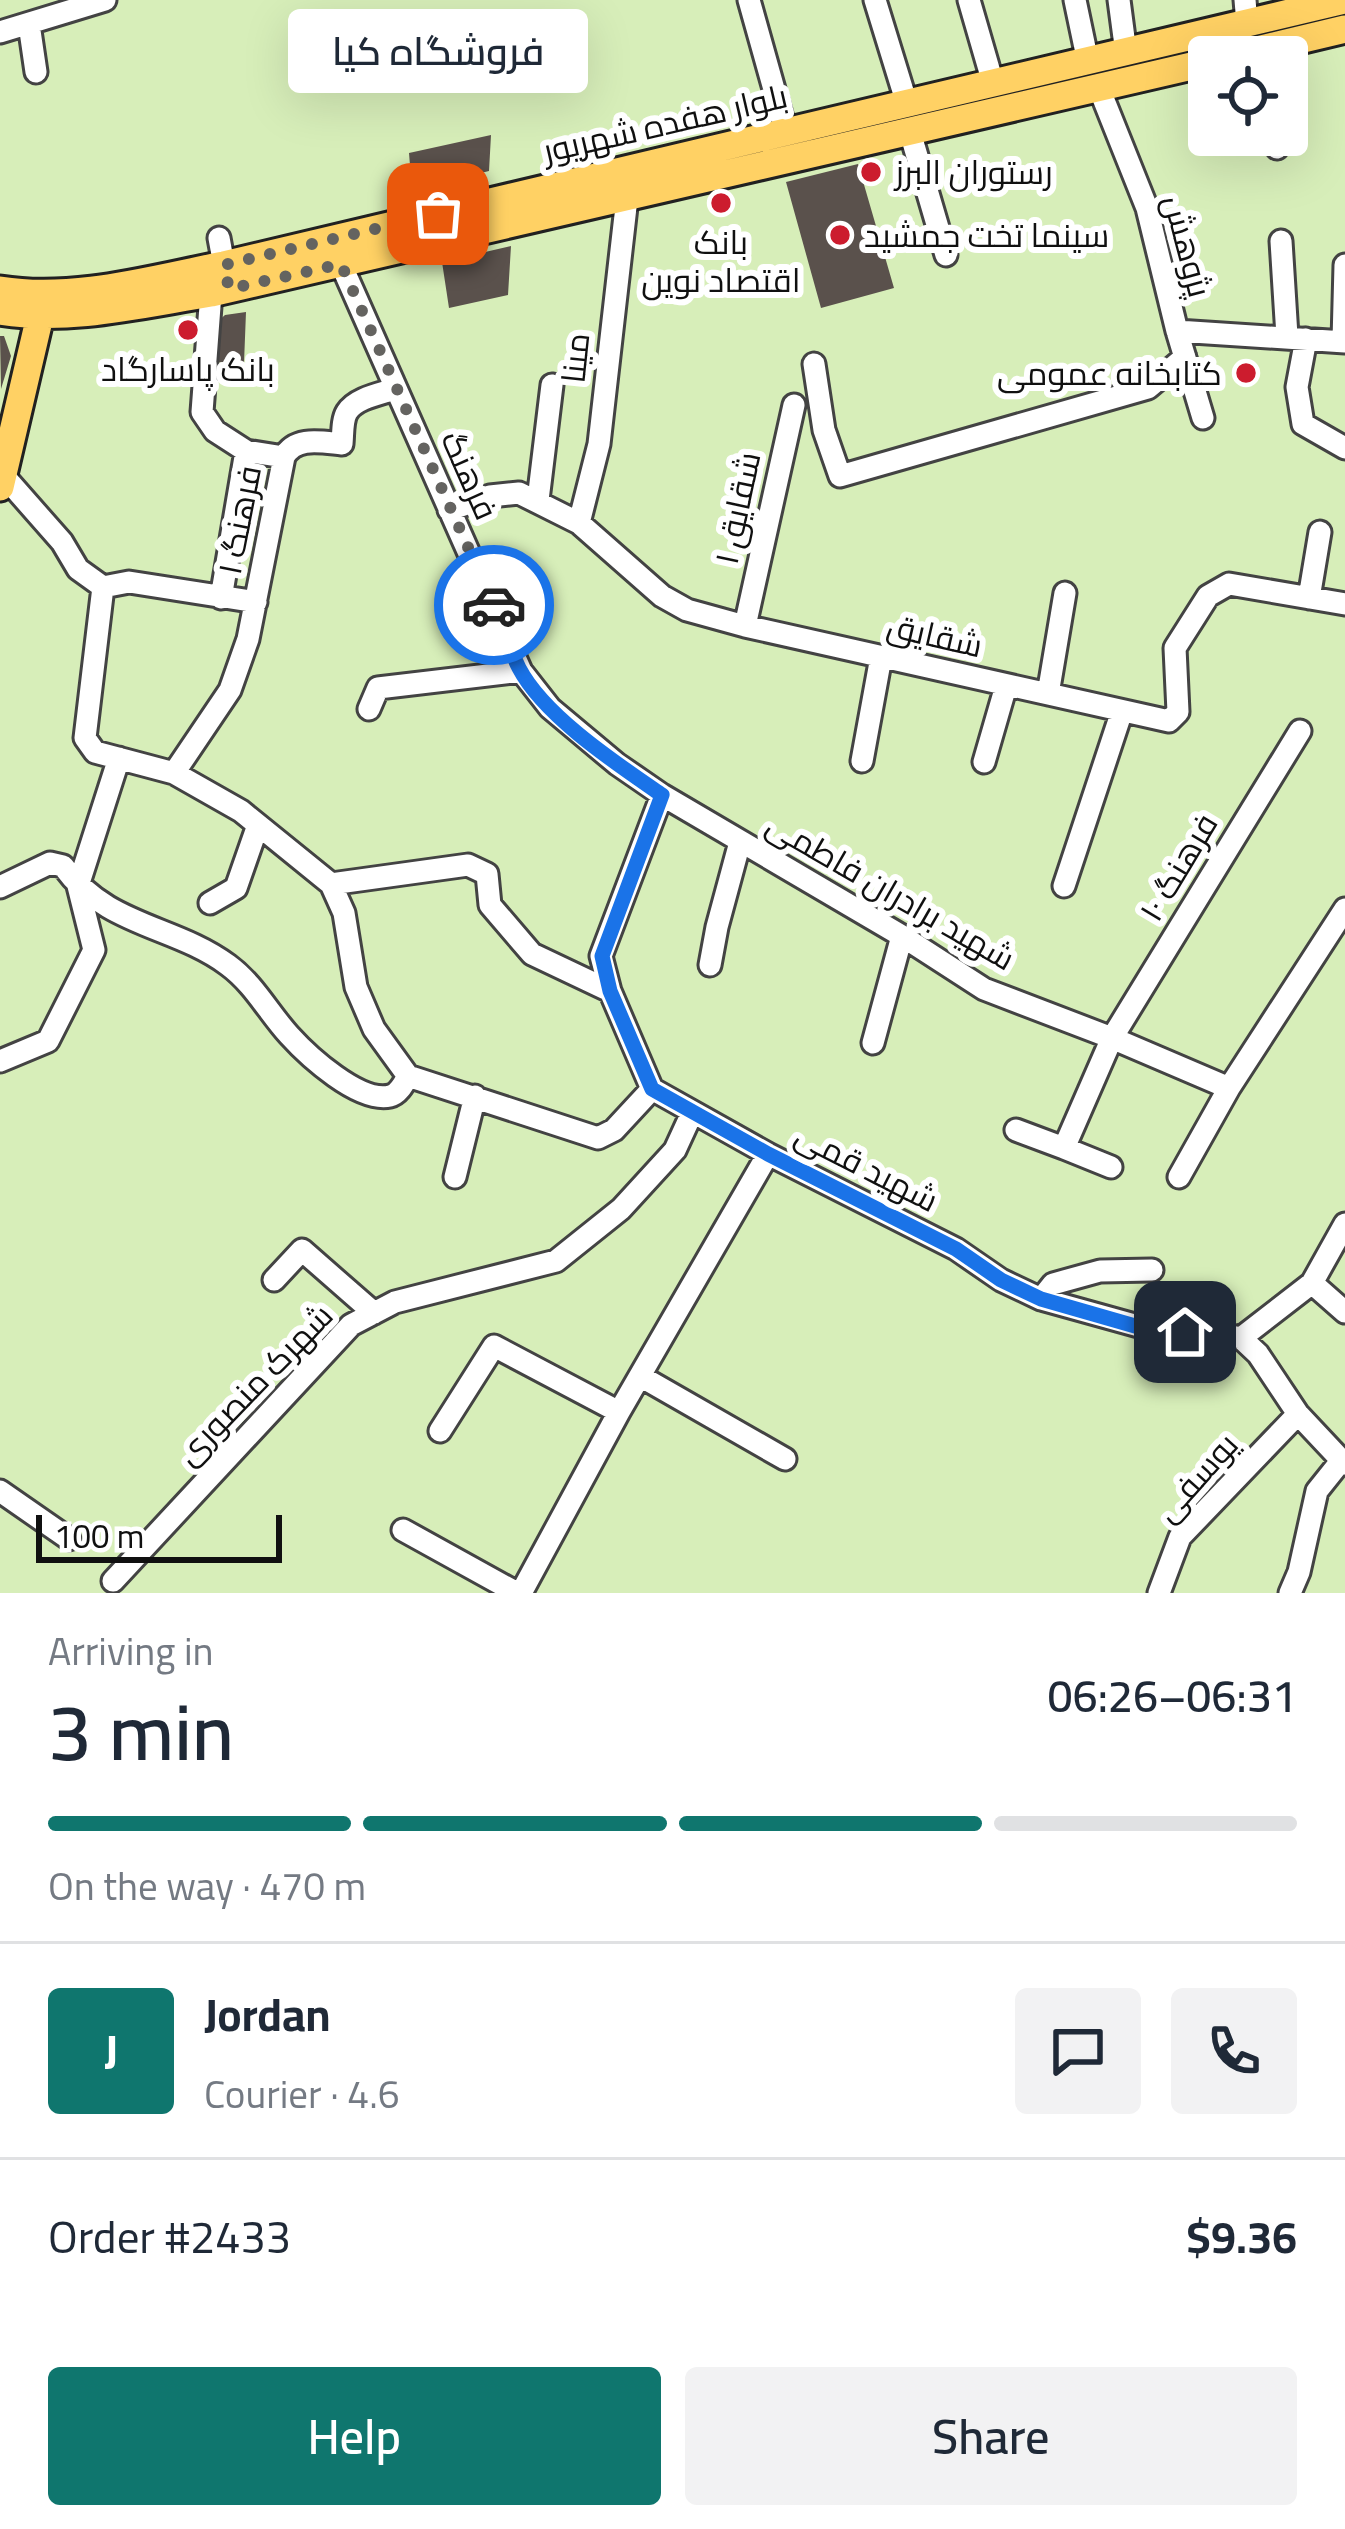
<!DOCTYPE html>
<html lang="en">
<head>
<meta charset="utf-8">
<style>
	:root { --surface:#fff; --page:#f2f2f3; --text:#1f2937; --muted:#747a83; --line:#e0e1e3; --accent:#0f766e }
	body { margin:0; font-family:Georgia,Cairo,serif; background:var(--page); color:var(--text); height:100vh; display:flex; flex-direction:column; font-size:45px; white-space:nowrap }
	* { box-sizing:border-box; margin:0 }
	p { font-size:39px; color:var(--muted) }
	.icon { flex:none; width:66px; height:66px; fill:none; stroke:currentColor; stroke-width:2; stroke-linecap:round; stroke-linejoin:round }
	.map { position:relative; height:1593px; overflow:hidden }
	.drawer { display:flex; flex-direction:column; background:var(--surface); flex:1 }
	.drawer>* { flex:none }
	.tools { position:absolute; left:1188px; top:36px; display:grid; gap:24px }
	.tools a { display:grid; place-items:center; width:120px; height:120px; border-radius:12px; background:var(--surface); box-shadow:0 12px 48px #0002; font-size:60px }
	.scale { position:absolute; left:36px; bottom:30px; width:246px; box-sizing:border-box; padding-left:12px; border:6px solid #101010; border-top:0; font-size:33px; line-height:42px; white-space:nowrap; color:#101010; -webkit-text-stroke:9px #fff; paint-order:stroke }
	.pin { position:absolute; display:grid; place-items:center; width:102px; height:102px; color:#fff; margin:-51px; border-radius:24px; box-shadow:0 6px 18px #0006 }
	.courier { position:absolute; display:grid; place-items:center; width:120px; height:120px; margin:-60px; border:9px solid #1a73e8; border-radius:50%; background:#fff; color:#222; box-shadow:0 3px 15px #0007 }
	.bubble { position:absolute; height:84px; border-radius:12px; background:var(--surface); box-shadow:0 12px 48px #0002; font-size:39px; font-weight:600; line-height:84px; text-align:center }
	.headline em { font-style:normal; font-weight:600 }
	.headline div { display:flex; flex-direction:column-reverse }
	.headline { display:flex; align-items:center; justify-content:space-between; height:204px; padding:0 48px }
	h1 { font-size:78px; font-weight:600; line-height:90px }
	.bar { display:grid; grid-template-columns:repeat(4,1fr); gap:18px 12px; align-content:center; height:144px; padding:0 48px }
	.bar i { height:15px; border-radius:9px; background:var(--line) }
	.bar .active { background:var(--accent) }
	.bar p { grid-column:span 4 }
	.line { display:flex; align-items:center; gap:30px; padding:0 48px; border-top:3px solid var(--line) }
	.line div { flex:1 }
	.round { display:grid; place-items:center; flex:none; width:126px; height:126px; border-radius:12px; background:var(--page) }
	.button { display:flex; gap:24px; margin-top:auto; padding:24px 48px }
	.button a { flex:1; height:138px; border-radius:12px; background:var(--accent); color:#fff; font-size:48px; font-weight:600; line-height:138px; text-align:center }
	.button a+a { background:var(--page); color:var(--text) }
	.map>svg:first-child { display:block }
	.green { fill:#d7eeb9; fill-rule:evenodd }
	.building { fill:#5a514c }
	.lines { fill:none; stroke-linecap:round; stroke-linejoin:round }
	.minor-casing { stroke:#434343; stroke-width:27 }
	.major-casing { stroke:#212121; stroke-width:33 }
	.minor { stroke:#fff; stroke-width:21 }
	.major { stroke:#ffd164; stroke-width:27 }
	.done { stroke:#646360; stroke-width:12; stroke-dasharray:0 21.6 }
	.route { stroke:#1a73e8; stroke-width:15 }
	.poi-dot { fill:#cc1c2e; stroke:#fff; stroke-width:4.5 }
	.labels { text-anchor:middle; stroke-width:12; stroke-linejoin:round; paint-order:stroke }
	.street-label { font-size:33px; fill:#101010; stroke:#fff }
	.poi-label { font-size:33px; fill:#101010; stroke:#fff; text-anchor:start }
</style>
</head>
<body>
<div class="map">
<svg width="1345" height="1593" viewBox="0 0 1345 1593">
	<rect width="100%" height="100%" fill="#fffcf4"/>
	<path class="green" d="M0 0H1345V1593H0ZM1209 57H1287V135H1209Z"/>
	<path class="building" d="M491 135 489 171 412 190 409 153Z
		M858 164 894 288 821 308 786 182Z
		M511 246 508 295 449 308 442 262Z
		M246 312 244 363 212 362 215 324 225 315Z
		M0 336H4L11 356 1 389Z"/>
	<g class="lines">
		<defs>
			<path id="minor" d="M749 0 786 132
				M875 0 907 104
				M969 0 993 83
				M1075 0 1088 62
				M1119 0 1126 53
				M1245 0 1247 24
				M29 24 36 72
				M0 32 105 0
				M1099 88 1147 208 1177 331 1203 418
				M910 132 946 255
				M1275 135 1277 148
				M219 238 224 265
				M1281 241 1287 336
				M341 264 521 671 550 708 617 764 662 795 902 936 984 989 1112 1038 1229 1088 1345 909
				M211 293 202 412 215 431 246 451 284 457
				M1177 331 1345 342
				M1306 339 1297 387 1303 424 1345 448
				M1343 341 1345 265
				M814 364 824 430 840 476 1148 388 1185 357
				M3 475 62 542 78 569 103 587 85 738 95 752 174 773 241 811 331 884 344 913 356 987 374 1029 408 1076 598 1138 614 1130 652 1089
				M538 500 552 385
				M449 510 490 496 519 493 579 523 662 596 687 610 745 626 1169 721 1178 712 1175 648 1208 596 1229 584 1345 604
				M579 523 599 444 627 198
				M103 587 129 582 256 602
				M221 598 246 451
				M1309 598 1320 532
				M745 626 794 405
				M1048 694 1065 593
				M369 709 378 688 521 671
				M862 761 881 657
				M984 762 1006 686
				M174 773 230 690 248 639 284 457C295 436 321 442 342 444 343 434 342 420 347 412 356 398 380 394 395 389
				M662 795 601 956 610 991 652 1089 768 1154 956 1249 1001 1280 1041 1299 1142 1327 1211 1332 1241 1338 1258 1354 1298 1414 1345 1464
				M331 884 468 865 487 874 490 905 532 954 610 991
				M1064 886 1122 711
				M0 887 50 863 63 866C107 927 174 925 228 965 254 984 268 1012 289 1035 308 1056 359 1103 390 1096 399 1094 404 1083 408 1076
				M210 903 236 888 258 825
				M710 965 717 927 740 842
				M873 1043 902 936
				M0 1061 48 1041 94 950 78 886 119 758
				M1016 1130 1064 1148 1112 1038 1300 731
				M1064 1148 1111 1167
				M455 1177 475 1096
				M1179 1177 1229 1088
				M274 1280 302 1250 374 1313
				M1312 1283 1345 1312
				M1041 1299 1053 1284 1100 1271 1152 1270
				M1241 1338 1312 1283 1345 1224
				M640 1376 785 1459
				M440 1431 494 1346 619 1412
				M0 1491 69 1539
				M403 1530 517 1593
				M113 1581 351 1325 395 1302 556 1261 621 1209 675 1150 692 1113
				M521 1593 619 1412 768 1154
				M1159 1593 1180 1537 1298 1414
				M1290 1593 1299 1572 1317 1491 1341 1461"/>
			<path id="major" d="M1228 57 1345 29
				M0 290C74 302 152 279 224 265L1344 0
				M0 311C71 322 142 304 211 293L1209 62
				M0 487 40 316"/>
		</defs>
		<use href="#minor" class="minor-casing"/>
		<use href="#major" class="major-casing"/>
		<use href="#minor" class="minor"/>
		<use href="#major" class="major"/>
	</g>
	<g class="lines">
		<path class="done" d="M438 214 224 265 229 289 341 264 494 605"/>
		<path class="route" d="M494 605C502 626 509 648 519 668 544 716 617 764 662 795L602 956 610 991 652 1089 768 1154 956 1249 1001 1280 1041 1299 1142 1328 1185 1332"/>
	</g>
	<g class="poi-dot">
		<circle cx="871" cy="172" r="12"/>
		<circle cx="721" cy="203" r="12"/>
		<circle cx="840" cy="235" r="12"/>
		<circle cx="188" cy="330" r="12"/>
		<circle cx="1246" cy="373" r="12"/>
	</g>
	<g class="labels">
		<g class="street-label">
			<text transform="translate(665 123) rotate(-13)" y="12">بلوار هفده شهریور</text>
			<text transform="translate(1188 246) rotate(75)" y="12">پژوهش</text>
			<text transform="translate(575 358) rotate(-84)" y="12">مینا</text>
			<text transform="translate(470 475) rotate(66)" y="12">فرهنگ</text>
			<text transform="translate(737 508) rotate(-78)" y="12">شقایق ۱</text>
			<text transform="translate(239 520) rotate(-79)" y="12">فرهنگ ۱</text>
			<text transform="translate(935 635) rotate(13)" y="12">شقایق</text>
			<text transform="translate(1178 867) rotate(-59)" y="12">فرهنگ ۱۰</text>
			<text transform="translate(891 891) rotate(30)" y="12">شهید برادران فاطمی</text>
			<text transform="translate(867 1167) rotate(27)" y="12">شهید قمی</text>
			<text transform="translate(254 1384) rotate(-46)" y="12">شهرک منصوری</text>
			<text transform="translate(1196 1477) rotate(-48)" y="12">یوسفی</text>
		</g>
		<g class="poi-label">
			<text x="895" y="184">رستوران البرز</text>
			<text x="864" y="247">سینما تخت جمشید</text>
			<text x="721" y="254" text-anchor="middle">بانک<tspan x="721" dy="38">اقتصاد نوین</tspan></text>
			<text x="188" y="381" text-anchor="middle">بانک پاسارگاد</text>
			<text x="1222" y="385" text-anchor="end">کتابخانه عمومی</text>
		</g>
	</g>
</svg>
<div class="tools">
<a><svg class="icon" aria-label="locate" viewBox="0 0 24 24"><circle cx="12" cy="12" r="6"/><path d="M12 2v4M12 18v4M2 12h4M18 12h4"/></svg></a>
</div>
<div class="scale">100 m</div>
<div class="pin" style="left:438px;top:214px;background:#ea580c"><svg class="icon" aria-label="bag" viewBox="0 0 24 24"><path d="M5 8h14l-1 12H6zM9 8a3 3 0 0 1 6 0"/></svg></div>
<div class="pin" style="left:1185px;top:1332px;background:#1f2937"><svg class="icon" aria-label="home" viewBox="0 0 24 24"><path d="M3 11l9-7 9 7M6 9v11h12V9"/></svg></div>
<div class="courier" style="left:494px;top:605px"><svg class="icon" aria-label="car" viewBox="0 0 24 24"><path d="M5 17H2v-5l4-1 3-4h7l3 4 3 1v5h-3M9 17h6M6 11h13"/><circle cx="7" cy="17" r="2"/><circle cx="17" cy="17" r="2"/></svg></div>
<div class="bubble" style="left:288px;top:9px;width:300px">فروشگاه کیا</div>
</div>
<section class="drawer">
<div class="headline"><div><h1>3 min</h1><p>Arriving in</p></div><em>06:26–06:31</em></div>
<div class="bar"><i class="active"></i><i class="active"></i><i class="active"></i><i></i><p>On the way · 470 m</p></div>
<div class="line" style="height:216px"><b class="round" style="background:var(--accent);color:#fff">J</b><div><b>Jordan</b><p>Courier · 4.6</p></div><a class="round"><svg class="icon" aria-label="chat" viewBox="0 0 24 24"><path d="M4 5h16v11H9l-5 4z"/></svg></a><a class="round"><svg class="icon" aria-label="phone" viewBox="0 0 24 24"><path d="M5 4h4l2 5-3 2q2 4 5 5l2-3 5 2v4C11 20 4 13 5 4z"/></svg></a></div>
<div class="line" style="height:156px"><div>Order #2433</div><b>$9.36</b></div>
<div class="button"><a>Help</a><a>Share</a></div>
</section>
</body>
</html>
